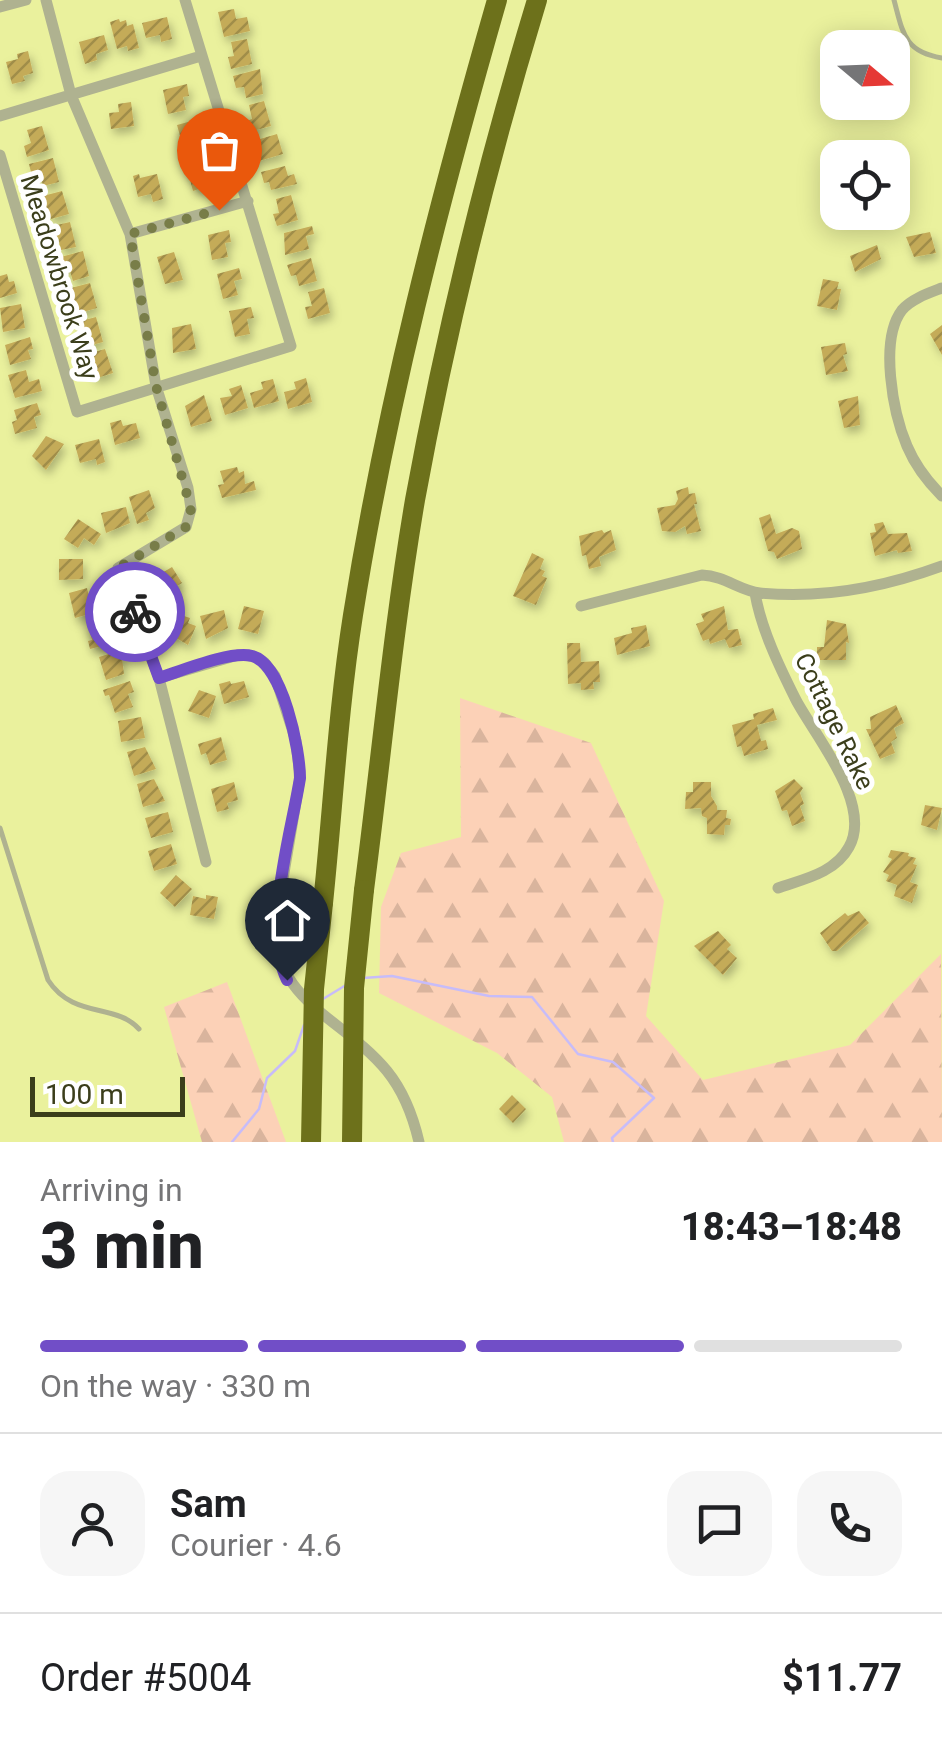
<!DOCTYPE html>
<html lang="en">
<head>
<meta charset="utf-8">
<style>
	:root { --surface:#fff; --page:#f6f6f6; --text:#202124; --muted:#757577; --line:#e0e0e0; --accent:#714ec7 }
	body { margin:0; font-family:Roboto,sans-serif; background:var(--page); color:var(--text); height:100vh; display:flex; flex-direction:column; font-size:38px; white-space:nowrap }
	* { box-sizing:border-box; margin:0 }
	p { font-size:32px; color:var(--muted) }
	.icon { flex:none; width:55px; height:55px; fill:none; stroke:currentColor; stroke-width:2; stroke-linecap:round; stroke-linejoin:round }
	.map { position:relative; height:1142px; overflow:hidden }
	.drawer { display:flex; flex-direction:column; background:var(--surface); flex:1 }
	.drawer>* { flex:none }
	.needle { width:65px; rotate:109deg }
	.buttons { position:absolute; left:820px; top:30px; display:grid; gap:20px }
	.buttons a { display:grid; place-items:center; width:90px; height:90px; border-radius:20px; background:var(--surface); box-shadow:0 5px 25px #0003; font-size:50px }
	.scale { position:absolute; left:30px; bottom:25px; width:155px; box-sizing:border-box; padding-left:10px; border:5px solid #3b3e1b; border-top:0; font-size:28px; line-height:35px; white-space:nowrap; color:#3b3e1b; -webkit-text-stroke:8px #fff; paint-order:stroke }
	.pin { position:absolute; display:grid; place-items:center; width:85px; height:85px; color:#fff; margin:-102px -42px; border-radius:50% 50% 50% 0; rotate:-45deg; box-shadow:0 0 10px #0007 }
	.pin .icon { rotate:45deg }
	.courier { position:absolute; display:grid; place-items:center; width:100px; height:100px; margin:-50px; border:8px solid #714ec7; border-radius:50%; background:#fff; color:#222; box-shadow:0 2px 12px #0007 }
	.overview em { font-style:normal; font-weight:800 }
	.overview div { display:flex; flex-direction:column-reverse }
	.overview { display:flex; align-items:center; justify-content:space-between; height:170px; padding:0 40px }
	h1 { font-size:65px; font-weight:800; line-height:75px }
	.bar { display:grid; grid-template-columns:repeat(4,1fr); gap:15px 10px; align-content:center; height:120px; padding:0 40px }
	.bar i { height:12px; border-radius:8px; background:var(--line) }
	.bar .active { background:var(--accent) }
	.bar p { grid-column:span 4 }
	.line { display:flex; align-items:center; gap:25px; padding:0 40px; border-top:2px solid var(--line) }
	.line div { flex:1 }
	.round { display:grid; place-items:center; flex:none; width:105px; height:105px; border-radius:30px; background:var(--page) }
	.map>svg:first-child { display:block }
	.forest { fill:url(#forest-firs) }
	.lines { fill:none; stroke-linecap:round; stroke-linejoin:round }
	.stream { stroke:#c7bcf9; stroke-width:2.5 }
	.building { fill:url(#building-hatch); filter:url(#shadow) }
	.service { stroke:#afb290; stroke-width:5 }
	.minor { stroke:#afb290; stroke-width:11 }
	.motorway { stroke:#6d711b; stroke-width:20 }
	.motorway-bridge { stroke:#6d711b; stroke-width:20 }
	.done { stroke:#787d48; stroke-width:10; stroke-dasharray:0 18 }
	.route { stroke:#714ec7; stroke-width:12 }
	.labels { text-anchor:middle; stroke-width:10; stroke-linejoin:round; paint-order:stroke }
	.street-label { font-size:25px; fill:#3b3e1b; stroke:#fff }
</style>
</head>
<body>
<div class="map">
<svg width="942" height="1142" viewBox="0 0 942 1142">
	<defs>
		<pattern id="forest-firs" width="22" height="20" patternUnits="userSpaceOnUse" patternTransform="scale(2.5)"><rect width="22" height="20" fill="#fcd1b7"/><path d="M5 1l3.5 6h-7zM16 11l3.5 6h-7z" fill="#d9b49d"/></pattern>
		<pattern id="building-hatch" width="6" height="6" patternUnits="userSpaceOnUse" patternTransform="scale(2.5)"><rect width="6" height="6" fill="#c4ab59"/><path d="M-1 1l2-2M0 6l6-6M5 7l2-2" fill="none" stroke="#a08d49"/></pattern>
		<filter id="shadow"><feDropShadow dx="3" dy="5.5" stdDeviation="5" flood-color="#0004"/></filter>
	</defs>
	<rect width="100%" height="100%" fill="#eaf19d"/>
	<path class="forest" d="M460 698 591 743 664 901 646 1016 703 1080 850 1045 941 954 942 1142H564L552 1097 497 1053 379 993 381 907 401 853 461 837Z
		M227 982 286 1142H202L164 1007Z"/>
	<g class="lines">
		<path class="stream" d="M363 978 392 976 489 996 532 997 578 1054 613 1062 654 1098 612 1138 613 1142
			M323 999 346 985
			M232 1142 259 1109 267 1078 295 1051 304 1025"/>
	</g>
	<path class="building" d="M234 9 236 19 247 17 250 31 224 37 218 12Z
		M167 17 172 39 161 42 160 35 146 38 142 23Z
		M119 19 120 22 126 20 127 26 133 24 139 48 128 51 127 46 117 49 110 22Z
		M104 35 108 50 96 54 97 60 85 64 79 42Z
		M247 39 252 64 231 69 228 57 234 56 231 42Z
		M28 51 33 73 23 76 25 81 12 84 6 62 18 59 17 54Z
		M260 69 263 94 246 98 244 87 236 88 233 76Z
		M187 84 189 96 183 97 186 110 168 114 163 90Z
		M264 101 271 126 249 132 246 121 252 119 249 105Z
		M131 102 134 126 111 129 109 113 119 112 118 104Z
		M195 120 203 149 185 154 177 125Z
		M42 126 49 150 27 157 24 146 31 143 27 130Z
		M277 134 283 154 259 161 253 141Z
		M53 158 59 182 43 186 40 174 32 176 29 164Z
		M202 162 205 175 212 173 215 184 193 191 186 166Z
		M285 166 288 176 294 174 297 184 271 190 269 182 264 183 261 172Z
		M139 174 140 178 157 174 163 199 153 202 151 194 138 197 133 176Z
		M62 191 69 214 51 219 48 208 42 209 39 197Z
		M291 195 298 220 277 226 273 214 279 213 276 199Z
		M70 222 76 247 61 250 58 237 51 239 48 227Z
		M312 226 314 234 306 236 309 249 285 255 284 233Z
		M229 230 231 242 225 243 228 257 212 260 208 235Z
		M930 232 936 253 914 257 906 237Z
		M877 245 881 259 855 272 850 256Z
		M83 251 89 276 73 281 69 268 60 270 57 258Z
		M174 252 183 280 165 284 157 257Z
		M311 258 317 281 299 286 296 275 291 276 287 265Z
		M239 268 242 279 234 281 238 295 223 299 217 274Z
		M7 274 9 282 14 281 17 293 0 298V276Z
		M823 279 839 282 837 289H841L837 310 817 306Z
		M90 283 97 308 73 315 70 304 74 303 71 288Z
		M324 288 330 313 308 319 305 307 312 306 308 292Z
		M21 304 25 328 3 332 0 308Z
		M251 307 254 318 247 319 250 334 235 337 229 311Z
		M96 317 103 342 85 347 77 322Z
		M191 324 196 349 173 353 172 328Z
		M942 325V355L930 334Z
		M30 337 33 349 28 350 31 359 10 365 5 345Z
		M845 343 847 354 843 355 848 371 826 375 821 347Z
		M105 349 113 373 94 379 87 354Z
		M26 370 29 382 39 379 42 391 15 398 8 375Z
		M306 378 312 402 288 409 284 392 296 389 294 382Z
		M273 379 279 401 254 408 250 393 263 389 261 382Z
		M241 385 248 408 225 415 220 398 232 396 229 389Z
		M204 395 212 421 191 427 185 406Z
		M858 396 860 425 844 428 838 401Z
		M37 403 41 415 34 417 37 428 15 434 12 422 17 420 14 410Z
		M121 420 123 426 136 423 140 438 115 445 110 423Z
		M46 436 64 444 46 470 32 456Z
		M99 439 105 462 97 465 96 459 80 463 75 445Z
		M237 467 239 473 244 471 245 484 254 481 256 490 222 498 218 485 224 484 220 471Z
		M688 487 689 494 695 493 697 504H694L701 531 687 534 685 526 675 532 662 531 657 508 675 505 678 499 676 491Z
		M149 490 155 508 146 513 149 520 137 524 129 497Z
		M126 507 130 523 106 533 101 513Z
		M770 514 776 534 792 528 799 531 802 549 777 559 774 552 768 551 759 518Z
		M78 519 101 534 94 545 84 538 78 548 64 539Z
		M883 522 888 534 907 533 912 551 898 553 897 550 875 556 870 533 876 532 874 524Z
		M602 530 604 533 611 530 616 550 599 557 601 566 589 569 586 555 582 556 579 536Z
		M532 553 544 559 540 569 545 571 542 576 547 578 536 605 513 596Z
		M59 559H83V579L59 580Z
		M172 567 182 583 161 595 149 574 159 568 162 573Z
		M87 588 93 613 75 618 69 593Z
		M244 606 264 611 258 634 238 629Z
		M724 606 728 630 738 629 742 645 729 648 725 639 710 644 709 639 703 641 696 624 704 621 701 614Z
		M224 610 228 628 206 639 200 616Z
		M172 615 182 620 184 616 190 618 188 623 196 626 188 645 166 632Z
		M106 620 109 631 115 630 118 642 90 649 88 641 92 640 88 625Z
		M827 620 846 624 849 643 846 642V660H817V647H824Z
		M646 625 650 646 617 655 614 638 632 633 631 628Z
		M567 643H580L581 662 599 661 600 682H593L594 689 581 690V683L568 684Z
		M121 650 124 674 106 680 99 657Z
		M130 681 134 692 128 694 133 707 115 713 109 695 105 696 103 690Z
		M230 681 231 684 244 681 249 697 224 704 219 684Z
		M199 690 216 696 209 718 188 711Z
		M896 705 904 723 894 728 897 738 891 742 895 753 880 759 866 729H871L870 717Z
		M773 708 777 720 757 725 761 741 766 740 768 749 744 756 741 746 737 747 732 725 754 719 753 714Z
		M141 717 145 738 121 742 118 721Z
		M221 737 227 760 210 765 206 753 201 755 198 744Z
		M145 747 156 769 134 776 127 752Z
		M154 779 165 801 143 807 137 784Z
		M794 779 803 788 800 793 804 804 800 806 805 821 792 826 787 810 782 811 775 791Z
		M234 782 238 800 227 803 229 809 217 812 211 789Z
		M693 782H711V796L717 806V810H727L726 818 731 819 730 825H725L724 835 707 834V818L702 816 701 808 685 809 686 792H693Z
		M925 805 942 808 937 830 921 825Z
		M168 812 173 832 151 838 145 818Z
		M171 844 177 864 154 871 148 851Z
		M891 850 909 853 908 856 916 858 913 864 917 865 910 882 918 885 912 903 894 896 897 885 886 881 889 875 883 872 892 859 888 857Z
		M176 875 192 889 175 907 160 893Z
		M206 895 218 897 214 919 190 915 193 896 206 899Z
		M859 911 869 923 837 951H832L820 933 845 913 848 916Z
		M718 931 731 945 727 949 737 958 723 975 694 946Z
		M512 1095 526 1109 513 1123 499 1109Z"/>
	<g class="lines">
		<path class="service" d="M894 0C903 33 904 52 942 58
			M0 828 48 980C73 1019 116 1003 139 1029"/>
		<path class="minor" d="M46 0 71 95 130 234 156 386 188 488 191 509 186 527 118 568 159 678 206 862
			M0 7 26 0
			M0 116 201 56
			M0 155 77 412 291 346 185 0
			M130 234 248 201
			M942 288C929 293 911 299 902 310 879 340 893 413 907 446 915 465 927 481 942 496
			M755 593C761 629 780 668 796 700 815 736 873 804 849 847 835 873 804 879 778 888
			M581 606 702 575C725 576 740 591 760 593 821 599 885 587 942 566
			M159 678 238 655 253 656 264 662 275 676 296 741 300 778 276 920C270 1001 343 1017 387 1071 404 1092 413 1116 419 1142"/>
		<path class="motorway" d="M364 890C381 760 393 629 415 500 446 331 487 164 537 0
			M323 903C333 807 338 710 353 615 386 407 439 202 497 0"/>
		<path class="motorway-bridge" d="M311 1142 314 989 323 903
			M352 1142 354 988 364 890"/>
	</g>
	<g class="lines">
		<path class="done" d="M135 612 118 568 186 527 191 509 156 386 130 234 219 210"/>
		<path class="route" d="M135 612 159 678C181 671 232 650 252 656 283 664 300 750 300 778 291 835 262 928 287 980"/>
	</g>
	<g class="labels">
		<g class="street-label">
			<text transform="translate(60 277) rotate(73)" y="9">Meadowbrook Way</text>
			<text transform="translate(835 721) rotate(64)" y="9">Cottage Rake</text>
		</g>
	</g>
</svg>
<div class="buttons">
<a><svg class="needle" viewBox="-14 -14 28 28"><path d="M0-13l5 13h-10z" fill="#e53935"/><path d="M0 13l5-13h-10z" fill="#757577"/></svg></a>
<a><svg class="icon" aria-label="locate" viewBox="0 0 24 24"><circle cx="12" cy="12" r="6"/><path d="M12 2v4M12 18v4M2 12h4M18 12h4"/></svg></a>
</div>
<div class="scale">100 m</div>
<div class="pin" style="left:219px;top:210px;background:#ea580c"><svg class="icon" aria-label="bag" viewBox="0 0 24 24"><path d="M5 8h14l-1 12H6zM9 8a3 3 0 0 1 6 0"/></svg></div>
<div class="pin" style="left:287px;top:980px;background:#1f2937"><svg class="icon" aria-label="home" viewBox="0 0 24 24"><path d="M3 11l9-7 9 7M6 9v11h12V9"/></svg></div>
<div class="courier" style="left:135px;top:612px"><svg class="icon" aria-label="bike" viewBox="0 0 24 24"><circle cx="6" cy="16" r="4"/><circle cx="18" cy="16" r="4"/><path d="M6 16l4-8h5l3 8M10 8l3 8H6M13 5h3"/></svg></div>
</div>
<section class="drawer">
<div class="overview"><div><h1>3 min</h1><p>Arriving in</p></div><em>18:43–18:48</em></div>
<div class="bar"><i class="active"></i><i class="active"></i><i class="active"></i><i></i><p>On the way · 330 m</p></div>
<div class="line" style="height:180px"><a class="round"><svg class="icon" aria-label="person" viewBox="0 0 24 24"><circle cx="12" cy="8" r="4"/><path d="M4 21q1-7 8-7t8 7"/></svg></a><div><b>Sam</b><p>Courier · 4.6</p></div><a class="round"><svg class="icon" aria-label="chat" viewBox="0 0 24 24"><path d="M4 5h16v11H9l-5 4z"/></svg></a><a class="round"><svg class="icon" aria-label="phone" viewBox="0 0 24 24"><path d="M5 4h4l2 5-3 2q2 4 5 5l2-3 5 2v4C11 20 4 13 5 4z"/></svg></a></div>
<div class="line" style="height:130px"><div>Order #5004</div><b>$11.77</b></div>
</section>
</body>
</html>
